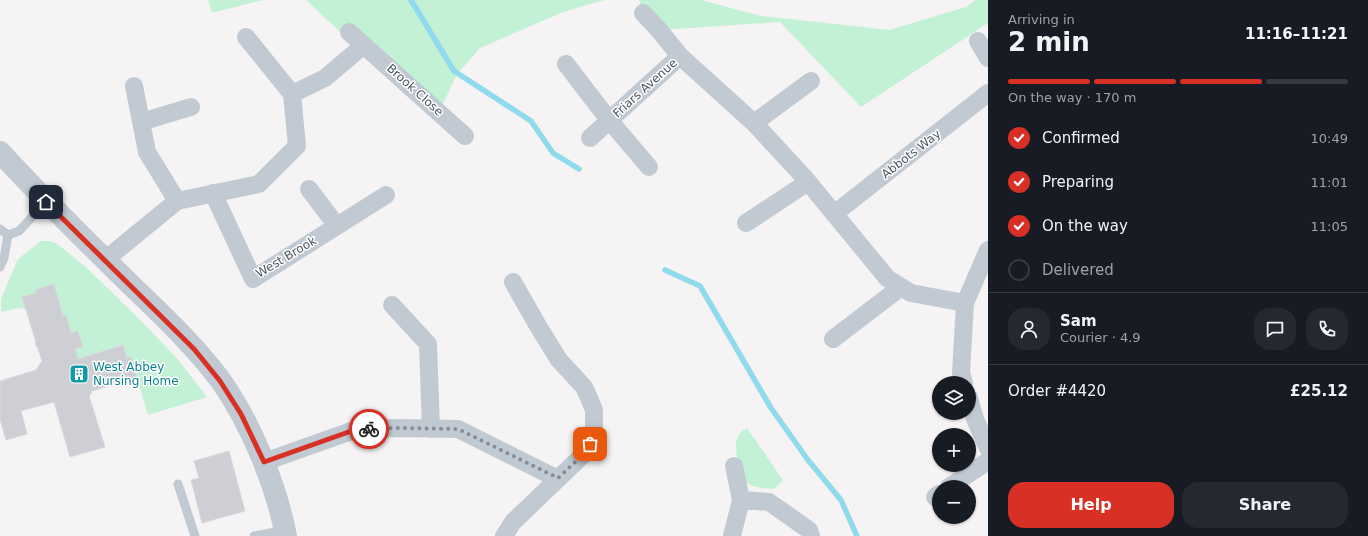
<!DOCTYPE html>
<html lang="en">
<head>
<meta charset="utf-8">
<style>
	:root { --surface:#171b24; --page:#242831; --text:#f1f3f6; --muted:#9ea1a6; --line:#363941; --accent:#d93025 }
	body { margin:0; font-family:"DejaVu Sans",sans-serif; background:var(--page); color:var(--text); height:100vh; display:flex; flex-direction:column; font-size:15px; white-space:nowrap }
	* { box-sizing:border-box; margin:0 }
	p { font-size:13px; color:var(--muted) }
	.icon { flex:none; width:22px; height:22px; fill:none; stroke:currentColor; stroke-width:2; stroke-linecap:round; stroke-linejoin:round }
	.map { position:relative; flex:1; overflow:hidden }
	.details { display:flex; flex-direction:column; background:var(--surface); width:380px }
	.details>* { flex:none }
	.buttons { position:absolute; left:932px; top:376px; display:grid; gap:8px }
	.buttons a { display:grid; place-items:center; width:44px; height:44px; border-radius:50%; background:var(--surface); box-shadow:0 1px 3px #0004; font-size:20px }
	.pin { position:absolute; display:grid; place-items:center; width:34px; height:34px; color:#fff; margin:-17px; border-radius:8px; box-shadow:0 2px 6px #0006 }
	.courier { position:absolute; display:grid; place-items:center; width:40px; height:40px; margin:-20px; border:3px solid #d93025; border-radius:50%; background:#fff; color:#222; box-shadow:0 1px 5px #0007 }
	.head em { font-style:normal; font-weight:600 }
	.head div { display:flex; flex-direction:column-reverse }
	.head { display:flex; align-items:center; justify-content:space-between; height:68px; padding:0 20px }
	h1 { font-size:26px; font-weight:600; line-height:30px }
	.bar { display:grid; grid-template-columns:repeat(4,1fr); gap:6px 4px; align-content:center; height:48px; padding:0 20px }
	.bar i { height:5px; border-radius:3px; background:var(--line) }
	.bar .selected { background:var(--accent) }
	.bar p { grid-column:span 4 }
	.line { display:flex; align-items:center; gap:10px; padding:0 20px; border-top:1px solid var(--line) }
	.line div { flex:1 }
	.round { display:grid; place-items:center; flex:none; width:42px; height:42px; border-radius:16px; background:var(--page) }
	ol { padding:0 20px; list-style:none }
	li { display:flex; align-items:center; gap:12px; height:44px }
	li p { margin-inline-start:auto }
	li .icon { padding:4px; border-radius:50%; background:var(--accent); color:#fff; stroke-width:4 }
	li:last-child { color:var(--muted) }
	li i { width:22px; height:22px; border:2px solid var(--line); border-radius:50% }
	.primary-button { display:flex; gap:8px; margin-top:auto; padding:8px 20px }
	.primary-button a { flex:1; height:46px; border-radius:16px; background:var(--accent); color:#fff; font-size:16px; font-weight:600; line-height:46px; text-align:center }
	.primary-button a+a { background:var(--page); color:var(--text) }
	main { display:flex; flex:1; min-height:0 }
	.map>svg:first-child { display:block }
	.green { fill:#c3f1d5 }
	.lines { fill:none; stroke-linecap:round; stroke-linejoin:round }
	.stream { stroke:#90daee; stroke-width:5.5 }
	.building { fill:#cdcfd5; stroke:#d7d9de }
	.service { stroke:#c1cad2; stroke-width:9 }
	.minor { stroke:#c1cad2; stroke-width:18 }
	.tertiary { stroke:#c1cad2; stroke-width:22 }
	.done { stroke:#868d94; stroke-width:4; stroke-dasharray:0 7.2 }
	.route { stroke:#d93025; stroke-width:5 }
	.labels { text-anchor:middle; stroke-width:3; stroke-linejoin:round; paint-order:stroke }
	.street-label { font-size:12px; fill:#4a5661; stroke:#fff }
	.culture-label { font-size:12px; fill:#0d838f; stroke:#fff; text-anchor:start }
</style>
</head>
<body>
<main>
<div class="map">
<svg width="988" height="536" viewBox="0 0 988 536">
	<rect width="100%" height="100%" fill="#f5f3f3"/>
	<path class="green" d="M208 0H263L212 13Z
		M306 0H604L563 12 480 48 457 74 435 121Z
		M639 0H701L761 16 889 30 966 7 976 0H988V23L861 107 780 22 659 30 643 13Z
		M41 241H49L56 243 87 268 136 316 175 356 207 397 148 415 131 357 127 358 123 345 78 359 75 349 83 347 78 332 71 333 63 316 54 285 35 290 36 293 26 309 19 308 1 312V299L18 259Z
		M747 428 783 480 774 489C766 488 754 488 747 483 743 480 742 474 740 469 736 456 731 434 747 428Z"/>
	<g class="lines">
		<path class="stream" d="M411 0 454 71 531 121 553 153 579 169
			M665 270 700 286 771 408 808 460 841 500 857 536"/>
	</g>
	<path class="building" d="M54 284 63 316 66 315 71 333 78 331 83 347 75 349 78 359 123 345 127 358 131 357 137 378 92 391 91 394 89 396 105 447 70 457 54 402 21 411 27 434 6 440 0 419V381L36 370 42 361 37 346H36L35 342H36L22 297 36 293 35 290Z
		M229 451 245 511 202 523 191 480 199 478 194 461Z"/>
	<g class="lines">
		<path class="service" d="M0 229 8 235 19 231 46 202
			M0 267 4 258 8 235
			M178 484 195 536
			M254 536 285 530"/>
		<path class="minor" d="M643 13 659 30 680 56 754 123 804 177 887 278 901 287 911 293 965 303
			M349 32 465 136
			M978 41 988 58
			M566 64 609 120 649 167
			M134 86 147 152 177 201
			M292 94 325 78 364 45
			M141 122 191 107
			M754 123 811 81
			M590 138 680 56
			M309 189 337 226
			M213 193 253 279 386 195
			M834 214 988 93
			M746 223 808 182
			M105 260 177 201 259 184 297 146 292 94 246 37
			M392 305 428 344 431 429
			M833 339 901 287
			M964 383 961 373 965 303 988 250
			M969 398 975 419 988 448
			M264 462 357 429 401 428 458 429 558 479
			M734 466 741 500
			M949 487 988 461
			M935 497 939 494
			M504 536 513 522 586 452 594 437V410L589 398 584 387 559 360 538 326 513 282
			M732 536 741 500 769 502 809 530 811 536"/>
		<path class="tertiary" d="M0 152C43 199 88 243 134 288 164 317 196 347 221 381 251 424 276 484 286 536"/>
	</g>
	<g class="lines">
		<path class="done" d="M369 429 401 428 458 429 558 478 586 452 590 444"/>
		<path class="route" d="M46 202 194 349 220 381 241 414 264 462 357 429H369"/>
	</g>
	<defs>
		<symbol id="building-square" viewBox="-11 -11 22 22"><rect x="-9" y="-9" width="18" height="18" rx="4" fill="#0f9aa8" stroke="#fff"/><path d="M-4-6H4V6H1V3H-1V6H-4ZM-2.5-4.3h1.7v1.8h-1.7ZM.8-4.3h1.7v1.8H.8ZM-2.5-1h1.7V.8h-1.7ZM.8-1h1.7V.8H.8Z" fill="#fff"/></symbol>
	</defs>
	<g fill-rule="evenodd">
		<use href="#building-square" x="68" y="363" width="22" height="22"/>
	</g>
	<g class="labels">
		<g class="street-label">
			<text transform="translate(645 88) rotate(-42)" y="4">Friars Avenue</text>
			<text transform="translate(415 90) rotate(42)" y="4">Brook Close</text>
			<text transform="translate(911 154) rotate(-38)" y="4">Abbots Way</text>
			<text transform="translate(286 257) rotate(-31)" y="4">West Brook</text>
		</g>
		<g class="culture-label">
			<text x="93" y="371">West Abbey<tspan x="93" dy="14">Nursing Home</tspan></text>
		</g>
	</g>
</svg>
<div class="buttons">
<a><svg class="icon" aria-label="layers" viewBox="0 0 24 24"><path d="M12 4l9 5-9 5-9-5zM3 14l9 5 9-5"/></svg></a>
<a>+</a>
<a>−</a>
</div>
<div class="pin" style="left:590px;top:444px;background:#ea580c"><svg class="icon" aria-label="bag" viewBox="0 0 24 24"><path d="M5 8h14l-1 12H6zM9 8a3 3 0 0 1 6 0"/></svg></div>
<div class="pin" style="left:46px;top:202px;background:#1f2937"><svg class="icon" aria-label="home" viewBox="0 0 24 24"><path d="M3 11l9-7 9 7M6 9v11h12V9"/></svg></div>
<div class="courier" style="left:369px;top:429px"><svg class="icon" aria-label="bike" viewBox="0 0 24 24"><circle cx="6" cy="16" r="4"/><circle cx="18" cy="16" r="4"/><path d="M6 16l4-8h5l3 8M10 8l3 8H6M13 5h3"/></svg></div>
</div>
<section class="details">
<div class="head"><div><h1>2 min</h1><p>Arriving in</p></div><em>11:16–11:21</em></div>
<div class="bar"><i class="selected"></i><i class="selected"></i><i class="selected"></i><i></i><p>On the way · 170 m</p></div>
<ol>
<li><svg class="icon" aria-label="check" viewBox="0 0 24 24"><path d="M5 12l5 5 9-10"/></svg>Confirmed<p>10:49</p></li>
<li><svg class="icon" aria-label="check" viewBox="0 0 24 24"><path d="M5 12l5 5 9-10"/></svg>Preparing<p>11:01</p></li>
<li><svg class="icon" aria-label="check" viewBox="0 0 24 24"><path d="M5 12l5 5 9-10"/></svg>On the way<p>11:05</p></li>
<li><i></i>Delivered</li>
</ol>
<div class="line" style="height:72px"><a class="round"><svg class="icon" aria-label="person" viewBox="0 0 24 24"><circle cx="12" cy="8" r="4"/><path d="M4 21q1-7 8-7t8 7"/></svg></a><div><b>Sam</b><p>Courier · 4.9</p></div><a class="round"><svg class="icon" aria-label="chat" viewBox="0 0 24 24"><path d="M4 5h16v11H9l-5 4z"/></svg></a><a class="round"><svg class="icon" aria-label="phone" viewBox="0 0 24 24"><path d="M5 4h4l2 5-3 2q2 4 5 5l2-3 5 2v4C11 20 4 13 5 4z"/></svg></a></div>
<div class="line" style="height:52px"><div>Order #4420</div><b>£25.12</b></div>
<div class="primary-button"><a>Help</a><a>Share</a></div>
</section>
</main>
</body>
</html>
